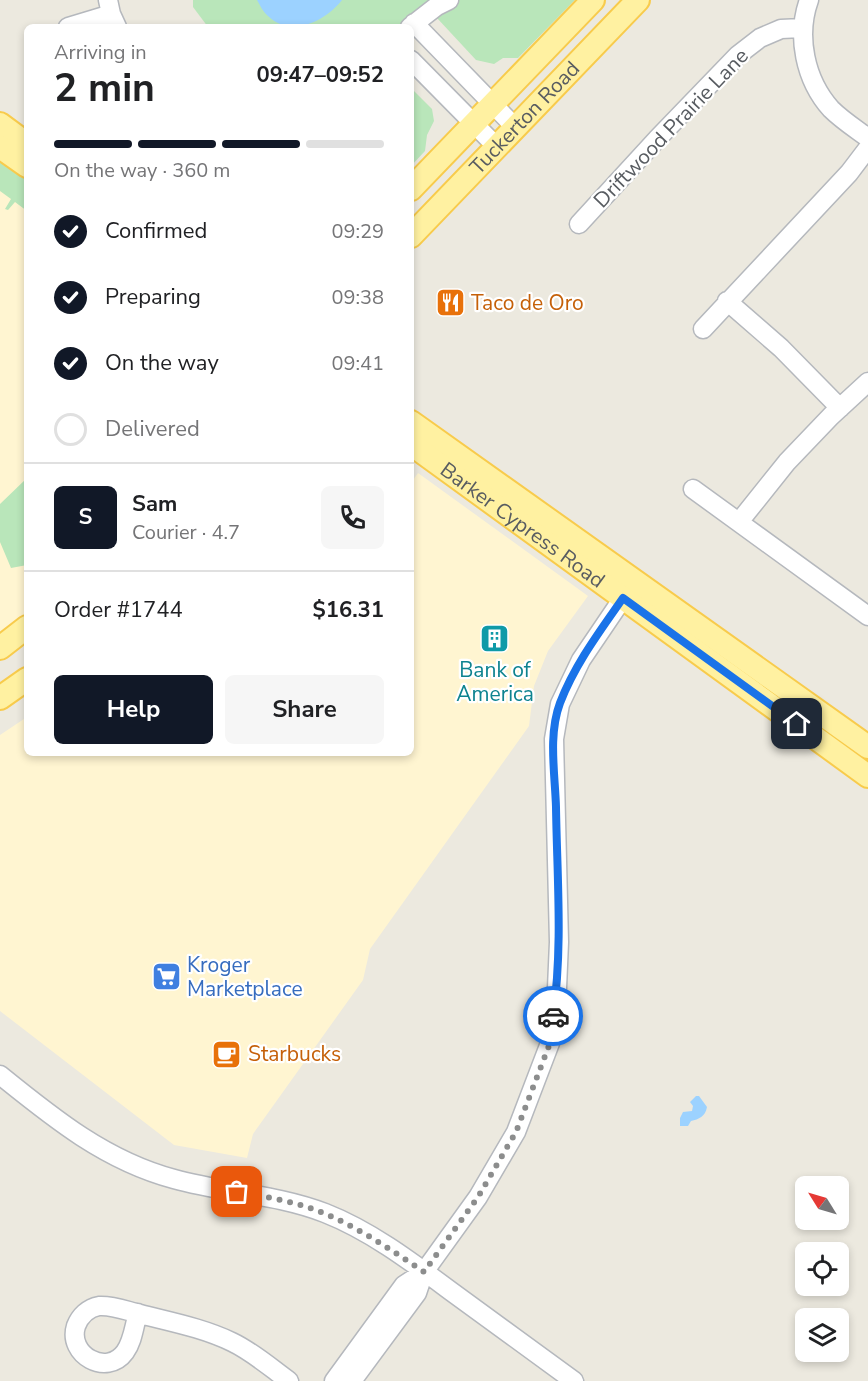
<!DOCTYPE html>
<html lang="en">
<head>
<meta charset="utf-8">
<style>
	:root { --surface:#fff; --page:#f6f6f6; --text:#202124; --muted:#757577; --line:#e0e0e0; --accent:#111827 }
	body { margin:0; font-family:"Nunito Sans",sans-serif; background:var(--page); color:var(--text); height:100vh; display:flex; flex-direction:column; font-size:22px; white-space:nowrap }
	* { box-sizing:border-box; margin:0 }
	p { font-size:20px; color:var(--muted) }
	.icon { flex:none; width:33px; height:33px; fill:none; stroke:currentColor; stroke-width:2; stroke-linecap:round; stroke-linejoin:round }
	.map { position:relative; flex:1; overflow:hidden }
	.sheet { position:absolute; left:24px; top:24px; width:390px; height:732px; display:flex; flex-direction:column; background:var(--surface); border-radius:9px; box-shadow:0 3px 9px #0003 }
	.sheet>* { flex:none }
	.needle { width:39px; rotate:307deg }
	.fabs { position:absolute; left:795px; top:1176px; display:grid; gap:12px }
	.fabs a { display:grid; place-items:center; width:54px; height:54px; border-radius:9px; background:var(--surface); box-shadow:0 3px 9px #0003; font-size:30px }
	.pin { position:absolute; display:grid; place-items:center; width:51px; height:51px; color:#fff; margin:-26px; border-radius:12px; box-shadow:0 3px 9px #0006 }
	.courier { position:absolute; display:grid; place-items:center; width:60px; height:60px; margin:-30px; border:4px solid #1a73e8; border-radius:50%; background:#fff; color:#222; box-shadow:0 2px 8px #0007 }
	.headline em { font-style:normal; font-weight:700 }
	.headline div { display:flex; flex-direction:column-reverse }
	.headline { display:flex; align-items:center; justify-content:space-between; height:102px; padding:0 30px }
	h1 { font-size:39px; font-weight:700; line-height:45px }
	.bar { display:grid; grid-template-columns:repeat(4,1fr); gap:9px 6px; align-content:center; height:72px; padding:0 30px }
	.bar i { height:8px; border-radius:4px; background:var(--line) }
	.bar .current { background:var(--accent) }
	.bar p { grid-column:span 4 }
	.line { display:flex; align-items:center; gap:15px; padding:0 30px; border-top:2px solid var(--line) }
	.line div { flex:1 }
	.round { display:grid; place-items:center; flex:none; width:63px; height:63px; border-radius:9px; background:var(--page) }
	ol { padding:0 30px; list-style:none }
	li { display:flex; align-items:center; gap:18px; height:66px }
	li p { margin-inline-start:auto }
	li .icon { padding:6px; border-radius:50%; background:var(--accent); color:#fff; stroke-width:4 }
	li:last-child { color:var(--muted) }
	li i { width:33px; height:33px; border:3px solid var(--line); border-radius:50% }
	.cta { display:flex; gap:12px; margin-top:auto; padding:12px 30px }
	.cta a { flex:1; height:69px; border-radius:9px; background:var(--accent); color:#fff; font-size:24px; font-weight:700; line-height:69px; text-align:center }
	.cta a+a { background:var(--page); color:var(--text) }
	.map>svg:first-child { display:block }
	.commercial { fill:#fff5d1 }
	.green { fill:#b9e6ba }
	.water { fill:#9cd2ff }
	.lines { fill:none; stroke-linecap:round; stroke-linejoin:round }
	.minor-casing { stroke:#b5b8bd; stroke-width:21 }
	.major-casing { stroke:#f8cb4c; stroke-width:26 }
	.minor { stroke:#fff; stroke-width:18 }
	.major { stroke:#fff1a1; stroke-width:22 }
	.done { stroke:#8c8d8d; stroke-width:6; stroke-dasharray:0 10.8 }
	.route { stroke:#1a73e8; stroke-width:8 }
	.labels { text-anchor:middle; stroke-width:4.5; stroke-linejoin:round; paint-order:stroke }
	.street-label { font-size:21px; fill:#585c61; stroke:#fff }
	.food-label { font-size:21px; fill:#c56008; stroke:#fff; text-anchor:start }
	.culture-label { font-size:21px; fill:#0d838f; stroke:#fff }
	.shop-label { font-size:21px; fill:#366cbe; stroke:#fff; text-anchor:start }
</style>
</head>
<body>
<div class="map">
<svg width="868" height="1381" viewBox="0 0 868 1381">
	<rect width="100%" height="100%" fill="#ece9df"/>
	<path class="commercial" d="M0 155 27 174V616L0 638Z
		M418 473 588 596 548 651 534 686 529 726 370 949 363 980 253 1134 247 1158 174 1145 0 1011V735L27 717V753H411V483Z"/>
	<path class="green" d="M193 0H575L518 58H503L494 64 476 60 437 18 411 40V27H208L193 7Z
		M411 88 432 109 434 121 427 135 425 151 411 166Z
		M0 156 27 175V211L15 202 8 210 5 209 11 199 0 191Z
		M27 478V565L11 568 0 542V504Z"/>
	<path class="water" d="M257 0H342C325 22 290 38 268 16 263 12 260 5 257 0Z
		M696 1096H699L707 1107C705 1117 699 1119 691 1121L688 1126H680V1118L683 1112 692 1111 693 1106 690 1102Z"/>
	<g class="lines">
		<defs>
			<path id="minor" d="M108 0 111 14 117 27
				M809 0C796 36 805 80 831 109 842 120 856 129 868 138
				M414 23 514 126
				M68 27 111 14
				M410 27 437 6 449 0
				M411 60 496 146
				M579 224 657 139 738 55 760 38 781 29 802 28
				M727 301 781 348 840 408
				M703 329 849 173 868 148
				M693 489 868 616
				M739 522 787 462 831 416 868 382
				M0 1075C53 1118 106 1161 174 1179 224 1193 276 1194 325 1213 371 1231 413 1263 452 1292 493 1322 533 1351 574 1381
				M138 1313C134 1326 133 1341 125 1352 107 1377 67 1355 76 1326 80 1316 88 1308 99 1306 113 1305 127 1311 140 1314 171 1322 203 1328 232 1342 253 1352 271 1368 289 1381
				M334 1381 404 1285 424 1272
				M352 1381 417 1293 424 1272 478 1197 516 1132 550 1043 557 988 559 942 554 739 560 704 581 660 623 598"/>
			<g id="major">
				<path d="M0 124 27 144"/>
				<path d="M0 147 27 166"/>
				<path d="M411 189 593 0"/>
				<path id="s1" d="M411 236 638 0"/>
				<path d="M411 422 868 747"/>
				<path id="s2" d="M411 444 868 776"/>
				<path d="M0 648 27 627"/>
				<path d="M0 698 27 679"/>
			</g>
		</defs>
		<use href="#minor" class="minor-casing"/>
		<use href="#major" class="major-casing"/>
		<use href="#minor" class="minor"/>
		<use href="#major" class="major"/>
	</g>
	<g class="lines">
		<path class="done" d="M237 1192C268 1197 299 1202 328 1215 362 1230 393 1251 424 1272L478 1197 516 1132 550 1043 553 1016"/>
		<path class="route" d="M553 1016C563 947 557 876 556 807 555 774 548 735 560 703 575 664 600 631 623 598L797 724"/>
	</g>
	<defs>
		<symbol id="restaurant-square" viewBox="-11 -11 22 22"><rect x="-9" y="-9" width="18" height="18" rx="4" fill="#e8710a" stroke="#fff"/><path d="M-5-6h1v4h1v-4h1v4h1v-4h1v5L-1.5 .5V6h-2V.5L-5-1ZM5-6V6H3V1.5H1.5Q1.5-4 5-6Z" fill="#fff"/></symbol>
		<symbol id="building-square" viewBox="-11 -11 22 22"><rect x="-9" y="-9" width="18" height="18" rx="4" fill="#0f9aa8" stroke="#fff"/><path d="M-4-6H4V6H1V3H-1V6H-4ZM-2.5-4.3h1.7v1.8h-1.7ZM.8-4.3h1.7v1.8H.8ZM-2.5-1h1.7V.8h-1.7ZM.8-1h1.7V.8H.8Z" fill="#fff"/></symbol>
		<symbol id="supermarket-square" viewBox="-11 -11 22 22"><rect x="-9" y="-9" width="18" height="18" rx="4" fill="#3f7fe0" stroke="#fff"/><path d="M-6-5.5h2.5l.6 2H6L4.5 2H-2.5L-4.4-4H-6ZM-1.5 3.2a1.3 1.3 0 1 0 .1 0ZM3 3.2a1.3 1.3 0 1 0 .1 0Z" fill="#fff"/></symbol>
		<symbol id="cafe-square" viewBox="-11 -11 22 22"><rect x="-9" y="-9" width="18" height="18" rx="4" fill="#e8710a" stroke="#fff"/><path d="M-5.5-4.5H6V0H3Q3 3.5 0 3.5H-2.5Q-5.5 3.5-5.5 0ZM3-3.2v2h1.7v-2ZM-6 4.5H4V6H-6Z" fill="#fff"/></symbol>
	</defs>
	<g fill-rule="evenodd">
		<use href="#restaurant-square" x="434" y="286" width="33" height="33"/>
		<use href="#building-square" x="478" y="622" width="33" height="33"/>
		<use href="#supermarket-square" x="150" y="960" width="33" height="33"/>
		<use href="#cafe-square" x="210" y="1038" width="33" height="33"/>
	</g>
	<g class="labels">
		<g class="street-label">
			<text dy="7" stroke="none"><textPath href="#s1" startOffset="164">Tuckerton Road</textPath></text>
			<text transform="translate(671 128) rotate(-46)" y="7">Driftwood Prairie Lane</text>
			<text dy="7" stroke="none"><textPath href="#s2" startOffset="138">Barker Cypress Road</textPath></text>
		</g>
		<g class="food-label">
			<text x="471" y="310">Taco de Oro</text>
			<text x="248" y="1061">Starbucks</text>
		</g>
		<g class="culture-label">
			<text x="495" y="677">Bank of<tspan x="495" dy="24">America</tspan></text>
		</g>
		<g class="shop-label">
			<text x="187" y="972">Kroger<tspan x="187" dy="24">Marketplace</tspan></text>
		</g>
	</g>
</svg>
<div class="fabs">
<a><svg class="needle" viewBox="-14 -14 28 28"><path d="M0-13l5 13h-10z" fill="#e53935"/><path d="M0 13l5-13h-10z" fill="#757577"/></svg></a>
<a><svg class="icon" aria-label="locate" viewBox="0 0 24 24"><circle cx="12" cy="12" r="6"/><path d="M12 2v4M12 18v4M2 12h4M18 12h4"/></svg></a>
<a><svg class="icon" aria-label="layers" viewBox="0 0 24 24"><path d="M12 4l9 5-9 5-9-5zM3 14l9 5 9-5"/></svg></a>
</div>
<div class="pin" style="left:237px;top:1192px;background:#ea580c"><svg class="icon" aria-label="bag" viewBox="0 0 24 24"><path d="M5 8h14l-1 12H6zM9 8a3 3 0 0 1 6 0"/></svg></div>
<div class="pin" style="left:797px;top:724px;background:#1f2937"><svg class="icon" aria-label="home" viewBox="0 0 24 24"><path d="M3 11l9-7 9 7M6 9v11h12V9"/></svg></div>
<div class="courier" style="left:553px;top:1016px"><svg class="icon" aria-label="car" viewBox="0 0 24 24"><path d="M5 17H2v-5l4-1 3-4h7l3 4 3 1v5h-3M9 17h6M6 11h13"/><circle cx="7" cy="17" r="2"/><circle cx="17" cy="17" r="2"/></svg></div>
<section class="sheet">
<div class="headline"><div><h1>2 min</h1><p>Arriving in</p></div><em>09:47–09:52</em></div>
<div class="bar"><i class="current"></i><i class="current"></i><i class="current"></i><i></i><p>On the way · 360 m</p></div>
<ol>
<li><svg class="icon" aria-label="check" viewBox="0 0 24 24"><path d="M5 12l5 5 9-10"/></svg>Confirmed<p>09:29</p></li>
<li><svg class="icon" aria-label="check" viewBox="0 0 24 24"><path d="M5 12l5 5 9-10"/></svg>Preparing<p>09:38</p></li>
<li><svg class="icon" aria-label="check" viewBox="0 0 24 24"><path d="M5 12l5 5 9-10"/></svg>On the way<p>09:41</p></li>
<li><i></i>Delivered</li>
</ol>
<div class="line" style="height:108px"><b class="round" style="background:var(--accent);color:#fff">S</b><div><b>Sam</b><p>Courier · 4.7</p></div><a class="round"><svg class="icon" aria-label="phone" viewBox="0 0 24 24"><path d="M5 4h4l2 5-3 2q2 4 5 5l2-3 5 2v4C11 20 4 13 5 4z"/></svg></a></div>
<div class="line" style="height:78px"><div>Order #1744</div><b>$16.31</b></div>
<div class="cta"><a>Help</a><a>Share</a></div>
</section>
</div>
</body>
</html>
